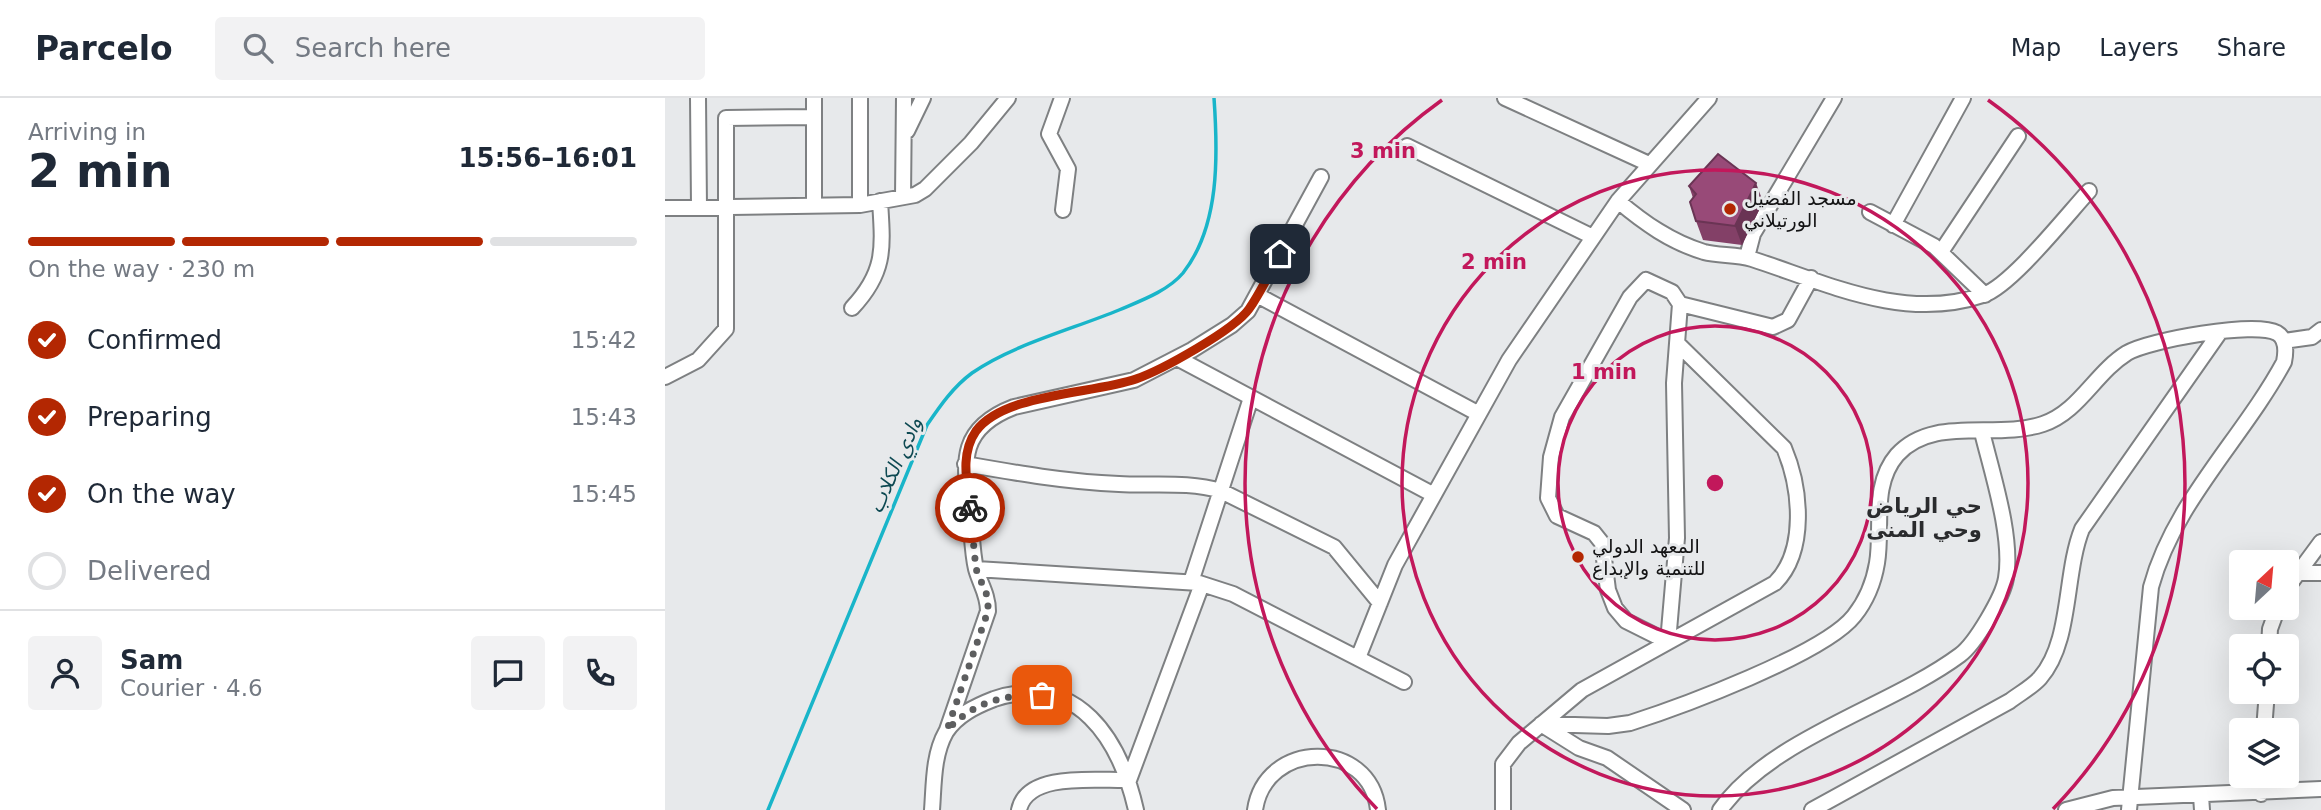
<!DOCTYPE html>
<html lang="en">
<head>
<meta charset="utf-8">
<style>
	:root { --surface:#fff; --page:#f2f2f3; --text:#1f2937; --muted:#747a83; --line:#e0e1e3; --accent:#b32702 }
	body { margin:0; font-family:"DejaVu Sans","Noto Sans Arabic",sans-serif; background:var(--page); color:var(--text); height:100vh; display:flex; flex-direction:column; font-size:26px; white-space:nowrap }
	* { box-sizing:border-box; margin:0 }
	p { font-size:23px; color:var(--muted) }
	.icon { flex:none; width:38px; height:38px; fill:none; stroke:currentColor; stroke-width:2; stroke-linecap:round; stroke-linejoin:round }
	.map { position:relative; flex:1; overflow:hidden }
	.side { display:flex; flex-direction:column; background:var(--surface); width:665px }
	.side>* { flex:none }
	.needle { width:46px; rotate:26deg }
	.fabs { position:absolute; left:1564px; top:452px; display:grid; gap:14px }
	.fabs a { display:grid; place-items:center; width:70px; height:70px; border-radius:7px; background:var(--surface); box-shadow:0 7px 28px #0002; font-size:35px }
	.pin { position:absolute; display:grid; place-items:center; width:60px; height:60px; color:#fff; margin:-30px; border-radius:14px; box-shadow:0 4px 10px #0006 }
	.courier { position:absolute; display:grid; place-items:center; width:70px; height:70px; margin:-35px; border:5px solid #b32702; border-radius:50%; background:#fff; color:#222; box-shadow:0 2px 9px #0007 }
	.summary em { font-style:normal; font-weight:800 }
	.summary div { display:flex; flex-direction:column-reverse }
	.summary { display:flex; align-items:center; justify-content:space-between; height:119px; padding:0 28px }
	h1 { font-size:46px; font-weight:800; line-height:52px }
	.bar { display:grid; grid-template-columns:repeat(4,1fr); gap:10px 7px; align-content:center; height:84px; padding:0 28px }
	.bar i { height:9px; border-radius:5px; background:var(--line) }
	.bar .active { background:var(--accent) }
	.bar p { grid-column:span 4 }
	.line { display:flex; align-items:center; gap:18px; padding:0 28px; border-top:2px solid var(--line) }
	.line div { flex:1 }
	.round { display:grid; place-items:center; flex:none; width:74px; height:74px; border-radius:7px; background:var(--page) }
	ol { padding:0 28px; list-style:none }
	li { display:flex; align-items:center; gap:21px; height:77px }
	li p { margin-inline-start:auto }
	li .icon { padding:7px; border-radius:50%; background:var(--accent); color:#fff; stroke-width:4 }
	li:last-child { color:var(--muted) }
	li i { width:38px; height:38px; border:4px solid var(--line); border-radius:50% }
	header { display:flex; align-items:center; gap:42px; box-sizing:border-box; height:98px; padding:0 35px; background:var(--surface); border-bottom:2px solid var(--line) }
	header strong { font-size:33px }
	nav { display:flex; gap:38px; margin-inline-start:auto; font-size:24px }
	.search { width:490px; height:63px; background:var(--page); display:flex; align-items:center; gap:18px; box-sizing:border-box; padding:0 24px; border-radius:7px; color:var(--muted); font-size:26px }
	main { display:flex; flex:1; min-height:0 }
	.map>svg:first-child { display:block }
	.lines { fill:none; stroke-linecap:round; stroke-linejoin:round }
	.stream { stroke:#19b5c9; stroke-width:3.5 }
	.minor-casing { stroke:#7e8082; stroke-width:18 }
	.minor { stroke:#fff; stroke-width:14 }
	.wall { fill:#834067 }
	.shaded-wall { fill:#6a3454 }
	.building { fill:#984a78; stroke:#6a3454; stroke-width:2 }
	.done { stroke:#5d5e5f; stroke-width:7; stroke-dasharray:0 12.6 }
	.route { stroke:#b32702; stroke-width:9 }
	.ring { fill:none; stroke:#c2185b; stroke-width:3.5 }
	.poi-dot { fill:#b32702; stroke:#e7e9eb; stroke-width:2.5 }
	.labels { text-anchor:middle; stroke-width:6; stroke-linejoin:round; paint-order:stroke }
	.poi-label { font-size:19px; fill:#131314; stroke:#e7e9eb; text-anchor:start }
	.water-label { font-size:21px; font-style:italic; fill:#0d4952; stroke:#e7e9eb }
	.neighbourhood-label { font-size:21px; font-weight:bold; fill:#2a2b2d; stroke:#e7e9eb }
	.centre { fill:#c2185b; stroke:#e7e9eb; stroke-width:3.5 }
	.ring-label { font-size:21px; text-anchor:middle; font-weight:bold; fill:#c2185b; stroke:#e7e9eb; stroke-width:6; stroke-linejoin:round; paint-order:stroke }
</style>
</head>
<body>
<header>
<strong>Parcelo</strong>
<div class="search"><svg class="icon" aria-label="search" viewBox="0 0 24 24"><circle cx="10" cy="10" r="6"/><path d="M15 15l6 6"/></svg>Search here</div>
<nav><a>Map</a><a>Layers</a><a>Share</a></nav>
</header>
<main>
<section class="side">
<div class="summary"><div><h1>2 min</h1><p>Arriving in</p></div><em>15:56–16:01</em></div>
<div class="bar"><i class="active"></i><i class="active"></i><i class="active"></i><i></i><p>On the way · 230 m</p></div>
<ol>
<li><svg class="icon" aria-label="check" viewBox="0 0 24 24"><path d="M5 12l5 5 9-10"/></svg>Confirmed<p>15:42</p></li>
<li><svg class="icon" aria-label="check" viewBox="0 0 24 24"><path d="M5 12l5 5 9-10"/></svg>Preparing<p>15:43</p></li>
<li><svg class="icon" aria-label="check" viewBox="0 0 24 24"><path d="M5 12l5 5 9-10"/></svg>On the way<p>15:45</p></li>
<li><i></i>Delivered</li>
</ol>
<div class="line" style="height:126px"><a class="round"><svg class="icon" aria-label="person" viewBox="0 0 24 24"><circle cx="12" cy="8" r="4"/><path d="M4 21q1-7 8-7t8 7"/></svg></a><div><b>Sam</b><p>Courier · 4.6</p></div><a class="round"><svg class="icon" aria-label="chat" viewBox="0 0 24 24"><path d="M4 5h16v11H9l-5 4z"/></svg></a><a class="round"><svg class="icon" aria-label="phone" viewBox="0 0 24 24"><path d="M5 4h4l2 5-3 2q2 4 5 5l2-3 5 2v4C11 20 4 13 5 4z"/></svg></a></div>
</section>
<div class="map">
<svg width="1656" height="712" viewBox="0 0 1656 712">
	<rect width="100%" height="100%" fill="#e7e9eb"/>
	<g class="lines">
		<path class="stream" d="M103 712 262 327C275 308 288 289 307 275 347 247 408 231 454 212 475 203 503 193 518 175 555 128 553 57 549 0"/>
		<defs>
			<path id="minor" d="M33 0 34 109
				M195 0V107
				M397 0 384 36 403 71 398 112
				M840 0 984 66
				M242 33 258 0
				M742 48 928 139
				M238 99 239 0
				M953 103C979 125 1006 144 1039 154 1054 158 1071 156 1087 161 1161 185 1239 224 1318 197 1346 188 1401 118 1424 93
				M149 108V0
				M0 110 195 107 250 97 260 91 306 45 343 0
				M1205 114 1269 148 1320 197
				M1228 127 1298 0
				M1276 154 1353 38
				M1082 159 1088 136 1169 0
				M981 182 1007 194 1015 206 1009 285 1012 440 1003 544 961 523 950 510 943 492 937 445 929 435 892 418 883 400 886 359 897 319 965 199Z
				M592 197 814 316
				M1015 206 1108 229 1123 222 1146 180
				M187 210C221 174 218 150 215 103
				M1619 243 1647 239 1656 232
				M512 260 769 397
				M0 279 33 262 61 231V20L149 19
				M300 366C351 375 402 384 454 386 488 388 523 383 556 393L669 449 715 505
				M311 471 534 485 568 496 739 584
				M1630 475H1656
				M526 484 586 300
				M1622 490 1656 444
				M1604 548 1605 531 1613 509
				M693 560 730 467 844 262 953 103 1044 0
				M876 626 943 628 965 625C1015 609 1159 556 1189 518 1201 503 1209 483 1212 465 1218 430 1206 387 1232 357 1268 317 1330 342 1378 326 1414 314 1430 275 1462 255 1484 242 1590 223 1612 235 1622 241 1621 254 1619 264 1578 340 1509 404 1486 489L1464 712
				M879 628 914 650 942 660 1018 712
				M282 632 323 513C323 496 315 486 311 471 307 454 307 434 305 416 299 365 292 331 349 309L469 282 527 252 567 227 583 213 656 79
				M1599 632 1602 593
				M1596 696 1597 677
				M1536 698 1537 712
				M267 712C269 686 268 657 281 634 292 617 311 608 329 601 413 573 455 642 471 712
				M354 712C362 673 433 683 464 682L537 486
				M590 712C600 642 705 640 713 712
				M838 712V666L854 645 917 592 1110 485C1142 453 1136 390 1119 350L1014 247
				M1055 712C1106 640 1225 609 1295 557 1310 546 1338 499 1341 480 1348 439 1327 375 1317 334
				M1147 712 1345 603C1354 596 1367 589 1375 580 1407 544 1399 476 1417 431L1555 234
				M1401 712 1448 700 1656 691"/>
		</defs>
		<use href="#minor" class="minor-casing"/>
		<use href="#minor" class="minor"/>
	</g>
	<path class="wall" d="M1024 88 1098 104 1077 147 1038 142 1031 123 1028 100Z"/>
	<path class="shaded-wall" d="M1091 85 1098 104 1077 147 1070 128Z"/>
	<path class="building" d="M1053 56 1091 85 1070 128 1031 123 1025 104 1031 96 1024 88Z"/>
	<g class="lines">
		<path class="done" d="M305 410 311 471 323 500V513L282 632C309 604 340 596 377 597"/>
		<path class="route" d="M305 410C302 384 295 356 311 333 339 295 428 296 471 281 497 272 569 232 584 211 596 194 605 174 615 156"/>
	</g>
	<g class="ring">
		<circle cx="1050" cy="385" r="157"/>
		<circle cx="1050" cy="385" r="313"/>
		<path d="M712 711A470 470 0 0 1 777 2M1323 2A470 470 0 0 1 1388 711"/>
	</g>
	<g class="poi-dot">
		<circle cx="1065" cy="111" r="7"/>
		<circle cx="913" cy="459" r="7"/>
	</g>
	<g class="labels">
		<g class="poi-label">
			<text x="1079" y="107">مسجد الفضيل<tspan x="1079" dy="22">الورتيلاني</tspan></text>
			<text x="927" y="455">المعهد الدولي<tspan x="927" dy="22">للتنمية والإبداع</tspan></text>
		</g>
		<g class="water-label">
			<text transform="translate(230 367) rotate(-66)" y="7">وادي الكلاب</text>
		</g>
		<g class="neighbourhood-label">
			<text x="1259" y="415">حي الرياض<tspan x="1259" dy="24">وحي المنى</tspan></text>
		</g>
	</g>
	<circle cx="1050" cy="385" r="10" class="centre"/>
	<g class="ring-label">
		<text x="718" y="60">3 min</text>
		<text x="829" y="171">2 min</text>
		<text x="939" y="281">1 min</text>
	</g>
</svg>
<div class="fabs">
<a><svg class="needle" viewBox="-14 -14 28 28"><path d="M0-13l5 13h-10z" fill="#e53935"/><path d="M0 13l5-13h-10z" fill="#747a83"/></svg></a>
<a><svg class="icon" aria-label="locate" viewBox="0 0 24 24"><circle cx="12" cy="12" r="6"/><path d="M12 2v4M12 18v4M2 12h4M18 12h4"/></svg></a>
<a><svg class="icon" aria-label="layers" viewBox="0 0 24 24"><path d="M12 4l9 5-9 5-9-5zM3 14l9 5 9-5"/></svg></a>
</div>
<div class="pin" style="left:377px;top:597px;background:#ea580c"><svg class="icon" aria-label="bag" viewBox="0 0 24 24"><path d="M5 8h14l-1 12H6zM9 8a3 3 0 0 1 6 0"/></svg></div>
<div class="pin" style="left:615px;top:156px;background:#1f2937"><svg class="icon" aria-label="home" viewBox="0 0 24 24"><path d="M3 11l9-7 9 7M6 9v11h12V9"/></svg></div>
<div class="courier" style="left:305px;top:410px"><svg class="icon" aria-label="bike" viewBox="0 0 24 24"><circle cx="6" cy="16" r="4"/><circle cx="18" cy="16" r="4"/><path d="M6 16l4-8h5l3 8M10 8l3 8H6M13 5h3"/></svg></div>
</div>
</main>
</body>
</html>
